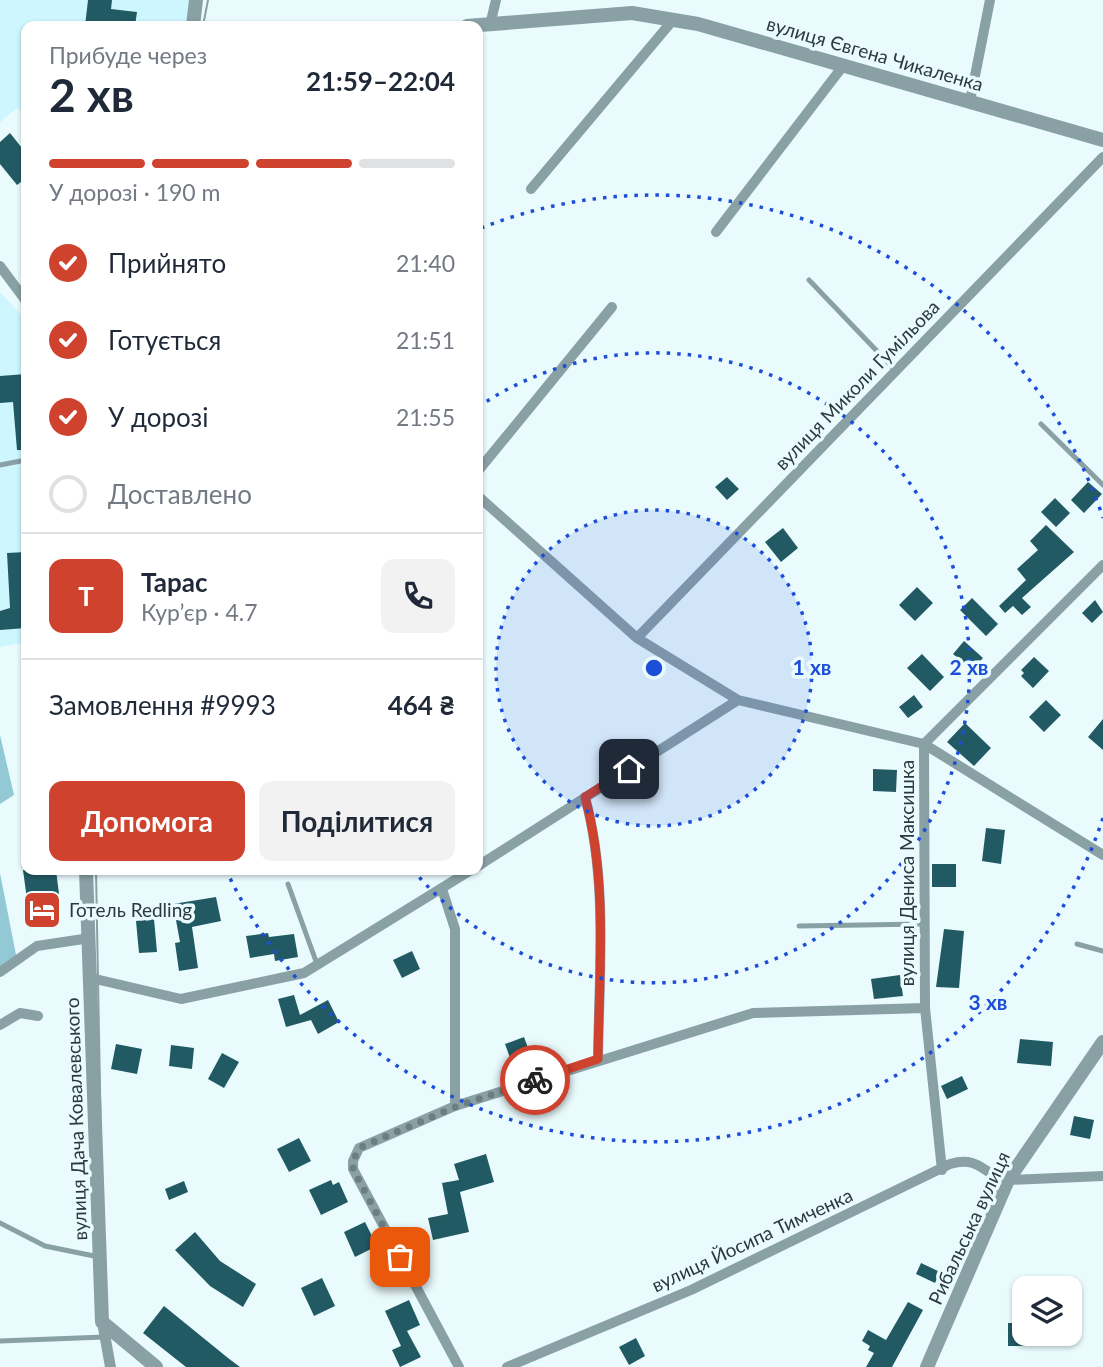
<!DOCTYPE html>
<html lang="uk">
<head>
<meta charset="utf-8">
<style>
	:root { --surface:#fff; --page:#f2f2f3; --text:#1f2937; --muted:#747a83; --line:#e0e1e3; --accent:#ce422e }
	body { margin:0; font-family:Lato,sans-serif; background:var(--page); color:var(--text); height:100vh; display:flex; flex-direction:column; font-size:26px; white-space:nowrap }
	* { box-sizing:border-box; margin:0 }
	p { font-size:23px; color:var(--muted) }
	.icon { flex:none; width:38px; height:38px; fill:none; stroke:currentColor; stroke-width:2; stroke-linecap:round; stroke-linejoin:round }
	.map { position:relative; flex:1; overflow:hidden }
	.side { position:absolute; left:21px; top:21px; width:462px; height:854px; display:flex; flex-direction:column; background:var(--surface); border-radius:14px; box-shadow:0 2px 5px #0004 }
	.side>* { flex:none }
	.fabs { position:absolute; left:1012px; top:1276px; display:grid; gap:14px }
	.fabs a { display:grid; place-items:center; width:70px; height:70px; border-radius:14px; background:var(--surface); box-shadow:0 2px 5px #0004; font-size:35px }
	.pin { position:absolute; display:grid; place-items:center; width:60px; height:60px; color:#fff; margin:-30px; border-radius:14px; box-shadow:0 4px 10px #0006 }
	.courier { position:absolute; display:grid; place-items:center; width:70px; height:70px; margin:-35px; border:5px solid #ce422e; border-radius:50%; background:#fff; color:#222; box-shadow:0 2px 9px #0007 }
	.overview em { font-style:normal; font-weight:700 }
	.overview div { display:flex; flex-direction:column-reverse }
	.overview { display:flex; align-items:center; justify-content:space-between; height:119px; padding:0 28px }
	h1 { font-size:46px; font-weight:700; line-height:52px }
	.bar { display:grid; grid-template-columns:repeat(4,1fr); gap:10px 7px; align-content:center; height:84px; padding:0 28px }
	.bar i { height:9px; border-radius:5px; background:var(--line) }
	.bar .on { background:var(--accent) }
	.bar p { grid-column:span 4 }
	.line { display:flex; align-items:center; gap:18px; padding:0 28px; border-top:2px solid var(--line) }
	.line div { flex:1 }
	.round { display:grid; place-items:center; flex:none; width:74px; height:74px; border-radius:14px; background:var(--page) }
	ol { padding:0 28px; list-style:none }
	li { display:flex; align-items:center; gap:21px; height:77px }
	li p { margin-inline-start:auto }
	li .icon { padding:7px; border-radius:50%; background:var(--accent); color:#fff; stroke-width:4 }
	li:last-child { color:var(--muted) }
	li i { width:38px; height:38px; border:4px solid var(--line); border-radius:50% }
	.primary-button { display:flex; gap:14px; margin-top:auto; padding:14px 28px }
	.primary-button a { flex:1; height:80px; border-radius:14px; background:var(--accent); color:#fff; font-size:28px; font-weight:700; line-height:80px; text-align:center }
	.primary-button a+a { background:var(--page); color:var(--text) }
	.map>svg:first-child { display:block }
	.built { fill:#cdf6ff }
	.forest { fill:#92c9d4 }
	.building { fill:#225a64 }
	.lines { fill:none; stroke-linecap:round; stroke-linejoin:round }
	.service { stroke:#89a0a5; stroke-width:5 }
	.minor { stroke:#89a0a5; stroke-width:10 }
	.tertiary { stroke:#89a0a5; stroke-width:14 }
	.tram { stroke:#8e9fa2; stroke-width:2 }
	.done { stroke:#6d7e81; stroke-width:7; stroke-dasharray:0 12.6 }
	.route { stroke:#ce422e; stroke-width:9 }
	.ring { fill:none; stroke:#1d4ed8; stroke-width:3.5; stroke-dasharray:3.5 7 }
	.labels { text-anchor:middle; stroke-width:7; stroke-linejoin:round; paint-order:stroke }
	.street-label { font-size:19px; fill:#2a3a3e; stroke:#eafbfe }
	.poi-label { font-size:19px; fill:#2a3a3e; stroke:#eafbfe; text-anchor:start }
	.centre { fill:#1d4ed8; stroke:#eafbfe; stroke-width:3.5 }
	.ring-label { font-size:21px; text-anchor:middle; font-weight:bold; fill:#1d4ed8; stroke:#eafbfe; stroke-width:7; stroke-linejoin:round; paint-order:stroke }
</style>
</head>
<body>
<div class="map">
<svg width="1103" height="1367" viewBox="0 0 1103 1367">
	<rect width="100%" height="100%" fill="#eafbfe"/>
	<path class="built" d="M0 0H190L186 26H26V115L17 108 0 122Z
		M0 292 26 320V642L0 647Z"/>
	<path class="forest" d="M0 735 14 795 0 804Z
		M0 873 17 960 0 968Z"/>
	<path class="building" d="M88 0H112L111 9 137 12 135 26H85Z
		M10 133 26 153V178L17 185 0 164V142Z
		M26 374V450H17L13 402 0 403V376Z
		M727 477 739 489 727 500 715 487Z
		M1088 482 1102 494 1084 513 1071 500Z
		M1055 498 1070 513 1056 527 1041 512Z
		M1046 525 1074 552 1022 598 1031 607 1022 615 1013 606 1005 613 999 606 1026 580 1017 569 1038 550 1030 541Z
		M783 528 798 548 781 562 765 542Z
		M26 552V628L0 630V611L10 608 7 553Z
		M917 587 933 603 915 621 899 605Z
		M972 598 998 624 986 636 960 610Z
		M1095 600 1103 612 1092 623 1082 613Z
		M964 641 983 658 972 670 953 654Z
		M922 654 944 677 930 691 907 668Z
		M1034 657 1049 671 1033 688 1021 676 1024 673 1021 670Z
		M914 695 923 707 908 718 899 707Z
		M1046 700 1061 715 1044 732 1029 717Z
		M1103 719V750L1088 737Z
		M965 723 991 748 974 766 947 742Z
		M873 769 897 770 896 792 873 791Z
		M986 828 1005 830 1001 864 982 861Z
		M932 864H956V887H932Z
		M23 870H56L59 894 54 896 58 925 31 929Z
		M216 897 221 921 192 927 198 968 179 971 175 943 180 942 173 904Z
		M154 919 157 952 139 953 136 921Z
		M944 929 964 931 959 988 936 987Z
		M268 933 269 937 294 934 298 957 275 961 274 954 250 958 246 936Z
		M412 951 420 969 402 978 393 960Z
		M900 975 903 996 874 999 871 979Z
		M294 995 300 1015 328 1000 339 1022 318 1034 311 1020 286 1027 278 999Z
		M524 1037 535 1067 516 1074 505 1044Z
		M1020 1039 1053 1042 1051 1066 1017 1063Z
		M116 1044 142 1049 137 1074 111 1069Z
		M171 1045 194 1048 192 1069 169 1066Z
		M222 1053 239 1062 224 1088 208 1079Z
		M962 1076 968 1089 947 1099 941 1086Z
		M1074 1116 1094 1120 1090 1139 1070 1135Z
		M299 1138 311 1161 289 1172 277 1149Z
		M486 1154 494 1182 460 1192 469 1232 433 1240 428 1218 448 1214 442 1183 459 1180 454 1164Z
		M331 1180 333 1185 339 1182 348 1202 321 1215 309 1190Z
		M184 1181 188 1192 169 1200 165 1189Z
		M365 1222 377 1246 355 1257 344 1232Z
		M195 1232 220 1261 256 1284 243 1307 210 1286 175 1250Z
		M921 1263 940 1272 935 1283 916 1274Z
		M322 1278 335 1306 314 1316 301 1288Z
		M409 1300 420 1325 407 1331 421 1357 400 1367 392 1350 401 1346 385 1311Z
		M908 1302 923 1310 892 1367H866L874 1353 868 1350 870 1346 862 1341 868 1330 886 1340Z
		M164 1306 228 1358 240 1367H186L143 1333Z
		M1008 1323H1024L1027 1346H1008Z
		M636 1338 645 1356 629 1365 619 1347Z"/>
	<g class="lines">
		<path class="service" d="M809 280 896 371
			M1041 424 1103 485
			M0 465 26 460
			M288 884 317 964
			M799 926 924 924
			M1077 944 1103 951
			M0 1223 45 1246 99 1257
			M0 1341 104 1337"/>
		<path class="minor" d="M490 25 496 0
			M970 101 990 0
			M531 189 673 20
			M716 232 843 66
			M0 266 26 301
			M478 471 612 307
			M478 496 637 638 738 700 924 744 1103 855
			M637 638 1103 157
			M585 797C608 881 599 973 598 1059
			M478 866 738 700
			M442 889 455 929V1106
			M0 972 37 946 90 938
			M91 978 181 999 304 973 471 870
			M0 1025 20 1013 38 1016
			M942 1170 925 1008 924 744 1103 565
			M102 1322 110 1367
			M459 1367 353 1169V1161L359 1148 455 1106 753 1013 925 1008
			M507 1367 691 1290 950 1164C981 1155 983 1176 1008 1180L1103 1176"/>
		<path class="tertiary" d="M193 26 196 0
			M467 26 632 13 698 24 1103 140
			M86 870 102 1322 156 1367
			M927 1367 1008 1180 1103 1042"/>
		<path class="tram" d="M203 26 208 0
			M96 870 104 1306 115 1367"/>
	</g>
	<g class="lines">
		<path class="done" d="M400 1257 353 1169V1161L359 1148 455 1107 535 1080"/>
		<path class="route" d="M535 1080 598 1059C599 973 608 881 585 797L629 769"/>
	</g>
	<circle cx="654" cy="668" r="158" fill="#1d4ed8" fill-opacity=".12"/>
	<g class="ring">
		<circle cx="654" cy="668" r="158"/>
		<path d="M478 407A315 315 0 1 1 413 870"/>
		<path d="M1103 818A473 473 0 0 1 227 872M481 228A473 473 0 0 1 1103 518"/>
	</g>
	<defs>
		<symbol id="hotel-square" viewBox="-11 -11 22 22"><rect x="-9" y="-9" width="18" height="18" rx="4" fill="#ce422e" stroke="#eafbfe"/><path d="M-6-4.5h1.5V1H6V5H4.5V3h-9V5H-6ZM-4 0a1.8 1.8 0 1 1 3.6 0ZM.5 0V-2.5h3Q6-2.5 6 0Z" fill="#fff"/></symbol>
	</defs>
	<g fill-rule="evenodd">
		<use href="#hotel-square" x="20" y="888" width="44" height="44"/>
	</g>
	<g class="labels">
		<g class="street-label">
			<text transform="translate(875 54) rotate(16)" y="7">вулиця Євгена Чикаленка</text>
			<text transform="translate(857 385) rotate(-46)" y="7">вулиця Миколи Гумільова</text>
			<text transform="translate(907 873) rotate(-90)" y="7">вулиця Дениса Максишка</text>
			<text transform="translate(76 1119) rotate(-92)" y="7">вулиця Дача Ковалевського</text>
			<text transform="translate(969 1228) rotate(-65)" y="7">Рибальська вулиця</text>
			<text transform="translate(752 1240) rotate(-25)" y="7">вулиця Йосипа Тимченка</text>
		</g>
		<g class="poi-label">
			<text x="69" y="917">Готель Redling</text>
		</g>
	</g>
	<circle cx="654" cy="668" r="10" class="centre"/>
	<g class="ring-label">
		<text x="812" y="675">1 хв</text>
		<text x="969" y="675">2 хв</text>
		<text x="988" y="1010">3 хв</text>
	</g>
</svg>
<div class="fabs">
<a><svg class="icon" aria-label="layers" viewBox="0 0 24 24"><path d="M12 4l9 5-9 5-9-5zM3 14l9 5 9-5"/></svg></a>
</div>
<div class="pin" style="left:400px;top:1257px;background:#ea580c"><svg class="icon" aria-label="bag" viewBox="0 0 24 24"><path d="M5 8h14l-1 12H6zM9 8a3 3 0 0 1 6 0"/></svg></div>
<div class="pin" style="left:629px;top:769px;background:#1f2937"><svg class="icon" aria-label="home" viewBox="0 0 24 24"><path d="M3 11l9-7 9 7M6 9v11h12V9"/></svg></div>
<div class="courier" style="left:535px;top:1080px"><svg class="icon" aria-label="bike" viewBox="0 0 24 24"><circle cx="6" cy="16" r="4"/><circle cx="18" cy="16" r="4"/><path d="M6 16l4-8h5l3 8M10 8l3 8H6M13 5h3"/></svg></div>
<section class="side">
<div class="overview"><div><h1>2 хв</h1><p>Прибуде через</p></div><em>21:59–22:04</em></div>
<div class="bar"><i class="on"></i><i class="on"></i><i class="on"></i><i></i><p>У дорозі · 190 m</p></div>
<ol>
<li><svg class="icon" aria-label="check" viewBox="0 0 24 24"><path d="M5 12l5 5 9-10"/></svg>Прийнято<p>21:40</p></li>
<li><svg class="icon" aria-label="check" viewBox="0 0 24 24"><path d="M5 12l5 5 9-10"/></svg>Готується<p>21:51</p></li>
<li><svg class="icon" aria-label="check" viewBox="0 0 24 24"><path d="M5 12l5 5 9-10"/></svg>У дорозі<p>21:55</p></li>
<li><i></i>Доставлено</li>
</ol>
<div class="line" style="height:126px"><b class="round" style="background:var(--accent);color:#fff">Т</b><div><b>Тарас</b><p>Кур’єр · 4.7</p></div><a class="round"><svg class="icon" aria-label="phone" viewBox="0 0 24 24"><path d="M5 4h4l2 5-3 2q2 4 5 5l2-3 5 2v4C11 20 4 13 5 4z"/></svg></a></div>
<div class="line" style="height:91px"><div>Замовлення #9993</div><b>464 ₴</b></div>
<div class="primary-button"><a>Допомога</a><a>Поділитися</a></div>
</section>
</div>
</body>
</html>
